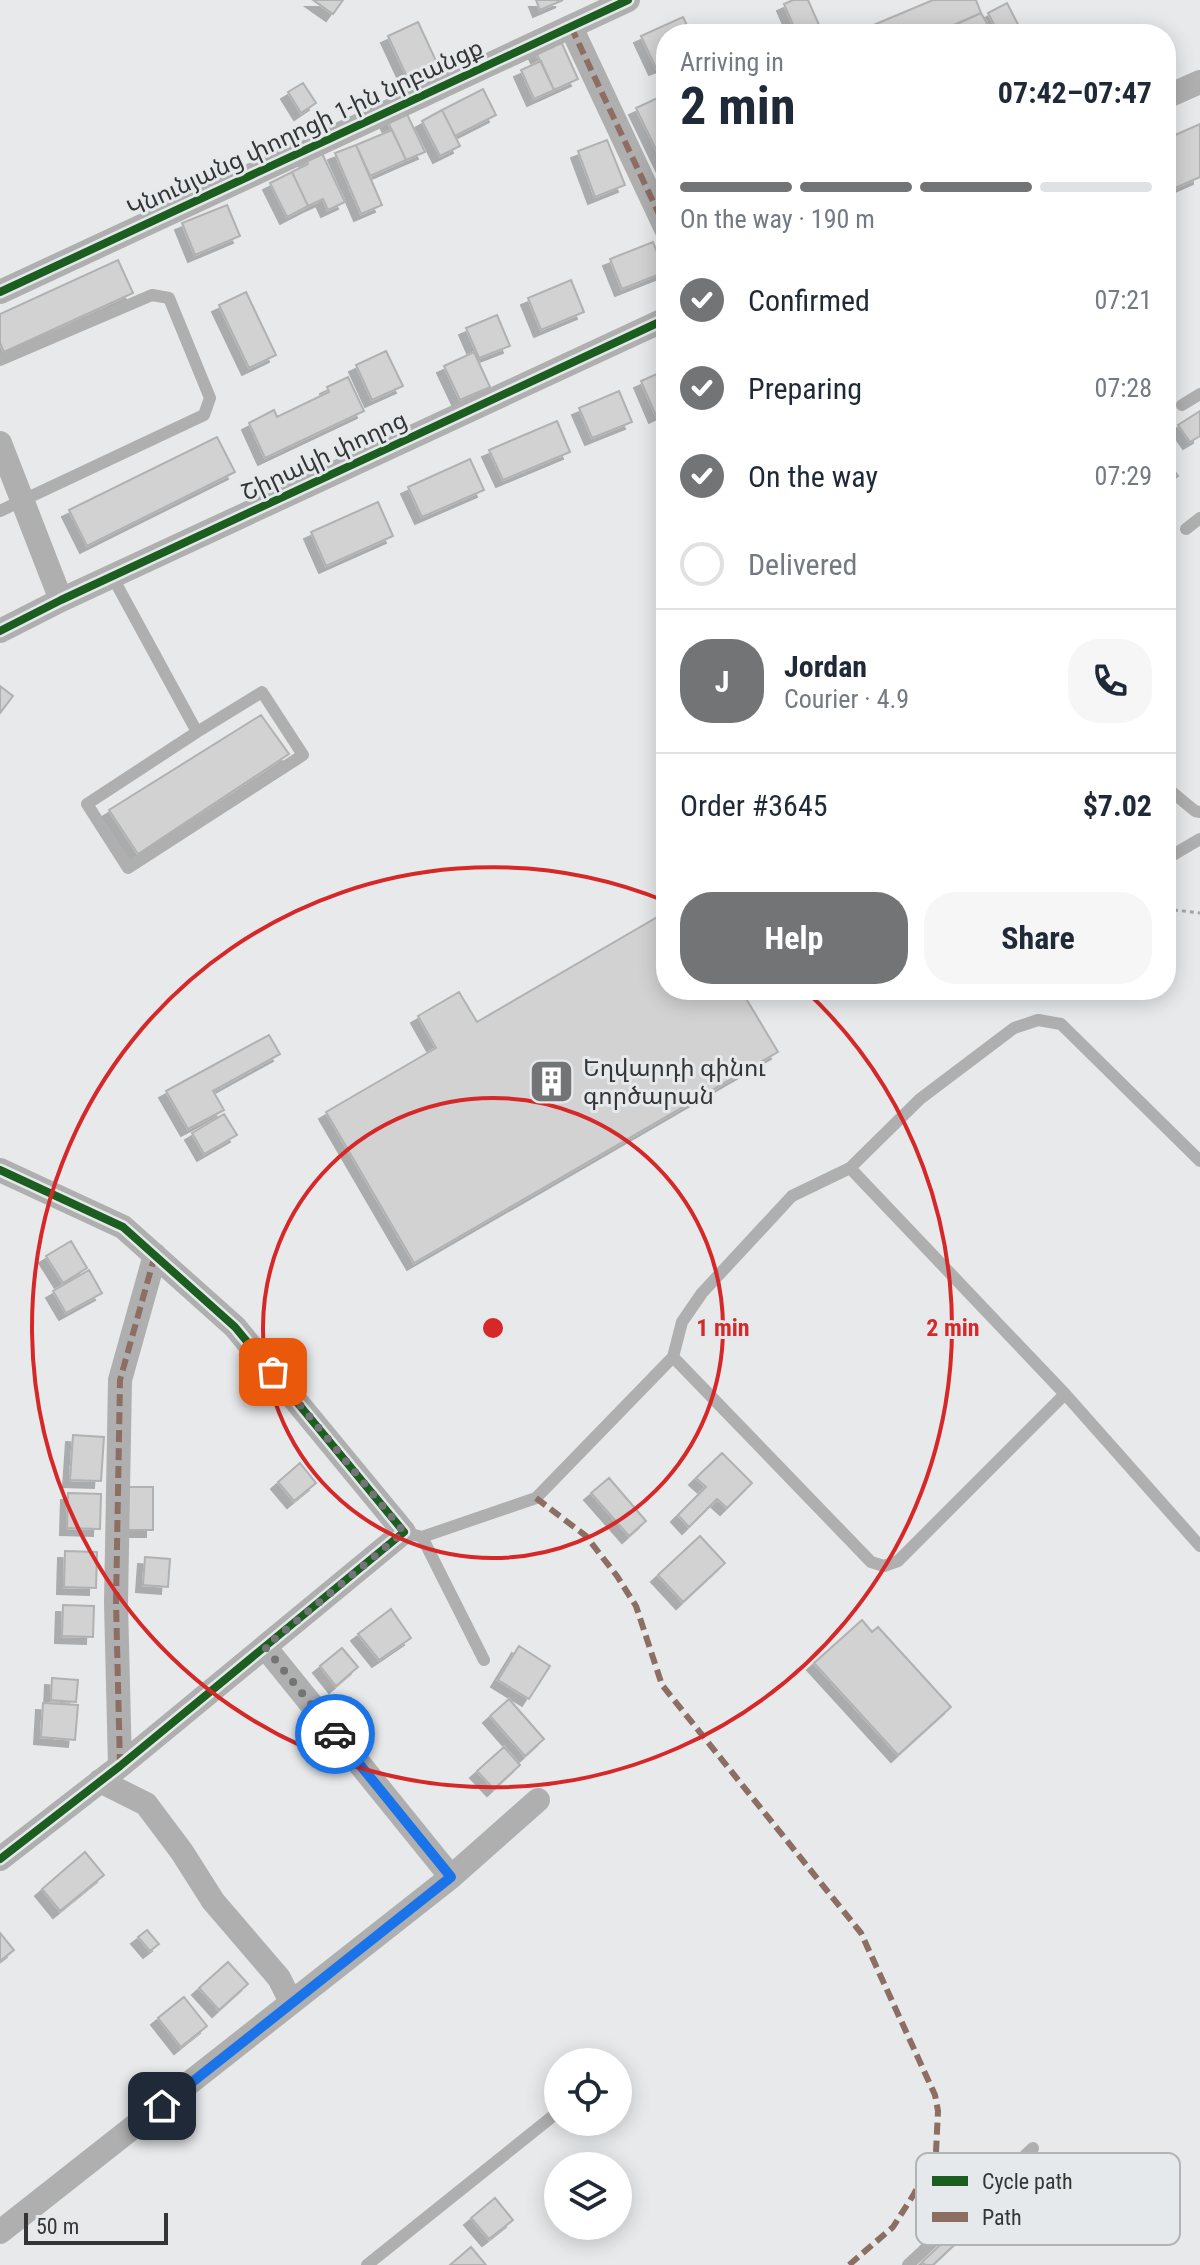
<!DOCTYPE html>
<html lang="en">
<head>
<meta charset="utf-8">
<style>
	:root { --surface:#fff; --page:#f6f6f7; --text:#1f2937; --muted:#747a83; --line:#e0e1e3; --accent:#737475 }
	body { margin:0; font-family:"Roboto Condensed","Noto Sans Armenian",sans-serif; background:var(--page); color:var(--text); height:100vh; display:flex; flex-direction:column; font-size:30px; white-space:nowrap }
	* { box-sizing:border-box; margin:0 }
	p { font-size:26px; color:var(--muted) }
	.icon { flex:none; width:44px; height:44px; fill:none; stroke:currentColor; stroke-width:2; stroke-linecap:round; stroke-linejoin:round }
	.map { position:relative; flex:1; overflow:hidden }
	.side { position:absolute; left:656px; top:24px; width:520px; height:976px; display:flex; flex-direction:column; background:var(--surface); border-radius:32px; box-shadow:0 4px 20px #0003 }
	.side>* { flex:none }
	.fabs { position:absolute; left:544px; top:2048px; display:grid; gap:16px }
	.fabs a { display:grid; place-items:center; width:88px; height:88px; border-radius:50%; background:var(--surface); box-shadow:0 4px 20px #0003; font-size:40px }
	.scale { position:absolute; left:24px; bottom:20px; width:144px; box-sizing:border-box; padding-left:8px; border:4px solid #343536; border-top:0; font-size:22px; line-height:28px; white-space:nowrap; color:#343536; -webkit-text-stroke:6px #e6e9eb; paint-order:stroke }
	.pin { position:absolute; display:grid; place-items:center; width:68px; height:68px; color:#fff; margin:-34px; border-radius:16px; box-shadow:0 4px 12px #0006 }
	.courier { position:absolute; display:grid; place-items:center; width:80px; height:80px; margin:-40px; border:6px solid #1a73e8; border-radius:50%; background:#fff; color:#222; box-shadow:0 2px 10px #0007 }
	.head em { font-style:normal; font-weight:700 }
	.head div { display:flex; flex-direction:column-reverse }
	.head { display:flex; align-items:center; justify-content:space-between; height:136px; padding:0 24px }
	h1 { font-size:52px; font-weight:700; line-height:60px }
	.bar { display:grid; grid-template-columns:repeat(4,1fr); gap:12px 8px; align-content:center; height:96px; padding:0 24px }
	.bar i { height:10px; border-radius:6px; background:var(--line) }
	.bar .on { background:var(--accent) }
	.bar p { grid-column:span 4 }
	.line { display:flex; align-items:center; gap:20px; padding:0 24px; border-top:2px solid var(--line) }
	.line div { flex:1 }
	.round { display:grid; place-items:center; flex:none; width:84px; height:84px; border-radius:32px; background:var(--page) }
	ol { padding:0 24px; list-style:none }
	li { display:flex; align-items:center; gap:24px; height:88px }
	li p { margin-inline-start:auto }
	li .icon { padding:8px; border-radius:50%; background:var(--accent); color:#fff; stroke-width:4 }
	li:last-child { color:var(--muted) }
	li i { width:44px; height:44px; border:4px solid var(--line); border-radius:50% }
	.action { display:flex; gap:16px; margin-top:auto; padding:16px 24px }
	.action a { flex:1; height:92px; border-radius:32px; background:var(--accent); color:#fff; font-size:32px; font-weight:700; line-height:92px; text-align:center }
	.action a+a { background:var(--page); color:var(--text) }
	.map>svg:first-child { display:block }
	.building { fill:#d2d2d3; stroke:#b1b1b1; stroke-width:2; filter:url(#shadow) }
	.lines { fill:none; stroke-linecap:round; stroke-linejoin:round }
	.path { stroke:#a6a6a6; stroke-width:3; stroke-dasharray:4 4; stroke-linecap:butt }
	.service { stroke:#afafaf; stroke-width:12 }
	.minor { stroke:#afafaf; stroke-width:24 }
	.quiet { stroke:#8d6e63; stroke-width:6; stroke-dasharray:12 6; stroke-linecap:butt }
	.cycleway-casing { stroke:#e6e9eb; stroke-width:13 }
	.cycleway { stroke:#1b5e20; stroke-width:8 }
	.done { stroke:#737475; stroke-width:8; stroke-dasharray:0 14.4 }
	.route { stroke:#1a73e8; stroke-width:10 }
	.ring { fill:none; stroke:#d62828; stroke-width:4 }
	.labels { text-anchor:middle; stroke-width:6; stroke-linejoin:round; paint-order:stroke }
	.street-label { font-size:24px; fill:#343536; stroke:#e6e9eb }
	.poi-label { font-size:24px; fill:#343536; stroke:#e6e9eb; text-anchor:start }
	.key { fill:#e6e9eb; stroke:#b1b3b5; stroke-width:2 }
	.key-label { font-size:22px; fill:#343536 }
	.centre { fill:#d62828; stroke:#e6e9eb; stroke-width:4 }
	.ring-label { font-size:24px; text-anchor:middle; font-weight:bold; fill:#d62828; stroke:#e6e9eb; stroke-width:6; stroke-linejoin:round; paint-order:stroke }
</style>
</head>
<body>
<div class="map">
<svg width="1200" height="2265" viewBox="0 0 1200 2265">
	<defs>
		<filter id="shadow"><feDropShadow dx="-7" dy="7" stdDeviation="0" flood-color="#0004"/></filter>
	</defs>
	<rect width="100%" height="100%" fill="#e7e9ea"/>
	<path class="building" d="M313 0H343L333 14Z
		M536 0H563L540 10Z
		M793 0H808L823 34H797L784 4Z
		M933 0H976L981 13 933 34H852Z
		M1007 3 1023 34H999L988 13Z
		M981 13 993 34H957L953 26Z
		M683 17 691 34H666V64L656 68 641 36Z
		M418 22 437 63 407 77 388 36Z
		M559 37 578 79 554 90 534 48Z
		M541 61 554 90 534 99 521 70Z
		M303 83 316 103 301 113 288 92Z
		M483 89 496 115 455 136 442 110Z
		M666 94V170L636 108Z
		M405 110 425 152 406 160 386 118Z
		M442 110 460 146 440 156 422 121Z
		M1200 124V177L1166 192V139Z
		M392 130 406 160 370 176 356 145Z
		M607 140 625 185 595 197 578 151Z
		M318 145 345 202 328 210 323 199 308 206 292 172 308 164 303 153Z
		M356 145 382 205 361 214 335 153Z
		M292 172 308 206 287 217 270 183Z
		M227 205 240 236 195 255 182 223Z
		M653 242 665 272 622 289 610 259Z
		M118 260 133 293 4 352 0 343V314Z
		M571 280 584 312 541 330 528 298Z
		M246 292 276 355 249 368 219 305Z
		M497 315 510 346 479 358 466 328Z
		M386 351 403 386 372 400 356 365Z
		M474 352 490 387 460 400 444 366Z
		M666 370V411L656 416 641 381Z
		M348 377 364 411 265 458 249 423 274 410 277 417 329 392 327 387Z
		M619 391 632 422 592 438 579 408Z
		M1200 411V436L1190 442 1178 425Z
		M557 421 570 452 503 480 489 450Z
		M217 437 235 472 87 546 69 510Z
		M470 459 484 490 422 517 408 487Z
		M1166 459 1178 476 1166 484Z
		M378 502 393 536 326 566 311 532Z
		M0 686 13 696 0 713Z
		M261 715 289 754 138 854 109 810Z
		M666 912V990H741L778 1052 414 1263 326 1112 436 1048 418 1016 459 992 477 1022Z
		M269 1035 280 1054 213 1091 224 1110 188 1129 166 1091Z
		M224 1114 237 1135 204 1154 192 1133Z
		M71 1241 87 1268 63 1283 46 1256Z
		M89 1270 102 1293 66 1313 53 1291Z
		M73 1435 104 1437 101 1481 70 1480Z
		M722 1453 752 1483 727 1508 717 1499 689 1527 678 1515 706 1487 696 1478Z
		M300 1463 316 1483 294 1501 278 1482Z
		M609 1478 646 1521 629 1536 591 1493Z
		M127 1487H153V1530H126Z
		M68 1493 101 1494 100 1529 67 1528Z
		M700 1536 725 1563 683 1602 658 1575Z
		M65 1551 97 1552 96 1588 64 1587Z
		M145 1557 170 1559 168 1587 143 1585Z
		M63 1605 94 1606 93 1637 62 1636Z
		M391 1609 411 1638 379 1660 358 1634Z
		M862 1620 872 1632 878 1627 951 1707 898 1755 814 1663Z
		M519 1646 550 1666 529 1699 498 1680Z
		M342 1648 358 1667 336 1686 320 1666Z
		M52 1678 78 1680 76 1702 51 1700Z
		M509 1699 544 1739 525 1756 490 1716Z
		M43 1703 78 1705 75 1740 41 1737Z
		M504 1747 520 1765 494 1789 477 1771Z
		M85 1852 104 1875 60 1911 42 1889Z
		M147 1930 159 1944 150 1951 138 1937Z
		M0 1933 14 1950 0 1961Z
		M228 1962 248 1984 219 2010 199 1988Z
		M184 1997 207 2026 181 2047 158 2018Z
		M495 2198 513 2220 489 2239 471 2218Z
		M966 2221 973 2227 933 2265H925L922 2262Z
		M471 2247 486 2265H450Z"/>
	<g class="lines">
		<path class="path" d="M1166 909 1200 913"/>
		<path class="service" d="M0 360 152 295 169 298 210 398 204 415 0 511
			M1182 405 1200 394
			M1186 529 1200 518
			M112 576 197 732 262 692 303 755 128 868 87 804 197 732
			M1166 787 1195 811 1200 812
			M1166 859 1200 839
			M850 1168 1065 1394 1200 1546
			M673 1357 682 1322 702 1293 792 1196 850 1168 920 1099 1014 1028 1038 1020 1061 1024 1200 1161
			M404 1532 422 1537 536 1498 673 1357 871 1562 884 1566 898 1561 1065 1394
			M422 1537 484 1660
			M367 2265 558 2112
			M908 2265 1033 2148"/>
		<path class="minor" d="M571 27 666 229
			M1166 97 1200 82
			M0 292 628 0
			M0 443 61 600
			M0 631 61 600 666 319
			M0 1170 123 1227 235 1327 404 1532 120 1766 0 1859
			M265 1647 451 1877
			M120 1766 116 1603 120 1380 155 1255
			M100 1781 146 1804 182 1852 213 1901 279 1978 291 2002
			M0 2232 451 1877 538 1800"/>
		<path class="quiet" d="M571 27 666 229
			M536 1498 586 1536 617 1576 636 1606 662 1685 861 1933 935 2095 938 2111 936 2152 914 2194 893 2227 849 2265
			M120 1766 116 1603 120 1380 155 1255"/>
		<defs>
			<path id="cycleway" d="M0 292 628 0
				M0 631 61 600 666 319
				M0 1170 123 1227 235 1327 404 1532 120 1766 0 1859"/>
		</defs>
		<use href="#cycleway" class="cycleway-casing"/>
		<use href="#cycleway" class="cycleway"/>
	</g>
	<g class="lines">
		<path class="done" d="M273 1372 404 1532 265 1647 335 1734"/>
		<path class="route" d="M162 2106 451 1877 335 1734"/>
	</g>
	<g class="ring">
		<circle cx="493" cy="1328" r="230"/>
		<path d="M807 992A460 460 0 1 1 665 901"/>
	</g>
	<defs>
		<symbol id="building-square" viewBox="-11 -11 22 22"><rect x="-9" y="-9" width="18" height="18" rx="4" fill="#737475" stroke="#e6e9eb"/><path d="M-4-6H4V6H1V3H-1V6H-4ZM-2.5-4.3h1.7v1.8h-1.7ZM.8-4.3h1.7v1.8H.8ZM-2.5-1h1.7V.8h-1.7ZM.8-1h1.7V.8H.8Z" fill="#fff"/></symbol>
	</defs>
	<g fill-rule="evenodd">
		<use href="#building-square" x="526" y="1056" width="51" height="51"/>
	</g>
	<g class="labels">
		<g class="street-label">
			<text transform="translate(305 128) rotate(-25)" y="8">Կնունյանց փողոցի 1-ին նրբանցք</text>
			<text transform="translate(324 456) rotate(-25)" y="8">Շիրակի փողոց</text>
		</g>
		<g class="poi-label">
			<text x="583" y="1076">Եղվարդի գինու<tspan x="583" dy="28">գործարան</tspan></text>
		</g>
	</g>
	<rect x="916" y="2153" width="264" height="92" rx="12" class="key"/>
	<rect x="932" y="2176" width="36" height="10" fill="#1b5e20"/>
	<rect x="932" y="2212" width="36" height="10" fill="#8d6e63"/>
	<g class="key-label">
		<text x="982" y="2189">Cycle path</text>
		<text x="982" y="2225">Path</text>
	</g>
	<circle cx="493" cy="1328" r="12" class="centre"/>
	<g class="ring-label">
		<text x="723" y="1336">1 min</text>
		<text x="953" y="1336">2 min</text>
	</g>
</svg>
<div class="fabs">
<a><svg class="icon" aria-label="locate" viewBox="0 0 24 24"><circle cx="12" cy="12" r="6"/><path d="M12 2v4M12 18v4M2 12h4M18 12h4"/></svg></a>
<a><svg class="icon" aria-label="layers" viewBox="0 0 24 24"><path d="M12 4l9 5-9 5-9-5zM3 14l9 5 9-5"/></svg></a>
</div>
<div class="scale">50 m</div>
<div class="pin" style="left:273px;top:1372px;background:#ea580c"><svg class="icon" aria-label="bag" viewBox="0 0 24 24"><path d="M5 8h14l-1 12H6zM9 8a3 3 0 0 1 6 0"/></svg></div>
<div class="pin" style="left:162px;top:2106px;background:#1f2937"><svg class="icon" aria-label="home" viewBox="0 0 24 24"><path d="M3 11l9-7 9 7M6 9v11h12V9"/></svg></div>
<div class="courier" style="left:335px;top:1734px"><svg class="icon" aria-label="car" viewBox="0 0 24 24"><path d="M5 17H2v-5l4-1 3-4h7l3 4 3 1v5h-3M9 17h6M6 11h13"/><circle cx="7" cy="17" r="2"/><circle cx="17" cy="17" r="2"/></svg></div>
<section class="side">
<div class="head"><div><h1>2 min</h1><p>Arriving in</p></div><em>07:42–07:47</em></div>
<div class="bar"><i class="on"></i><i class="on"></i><i class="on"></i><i></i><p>On the way · 190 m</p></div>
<ol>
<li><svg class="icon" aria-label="check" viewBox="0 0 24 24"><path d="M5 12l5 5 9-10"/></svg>Confirmed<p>07:21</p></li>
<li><svg class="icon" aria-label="check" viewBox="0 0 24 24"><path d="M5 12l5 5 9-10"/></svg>Preparing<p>07:28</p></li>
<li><svg class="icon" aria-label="check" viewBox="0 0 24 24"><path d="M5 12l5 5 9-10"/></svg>On the way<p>07:29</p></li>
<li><i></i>Delivered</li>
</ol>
<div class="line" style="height:144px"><b class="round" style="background:var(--accent);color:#fff">J</b><div><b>Jordan</b><p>Courier · 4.9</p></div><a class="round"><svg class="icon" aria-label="phone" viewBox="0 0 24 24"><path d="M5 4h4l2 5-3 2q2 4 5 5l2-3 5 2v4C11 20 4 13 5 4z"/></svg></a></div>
<div class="line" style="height:104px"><div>Order #3645</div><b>$7.02</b></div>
<div class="action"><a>Help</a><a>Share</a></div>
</section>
</div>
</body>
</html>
